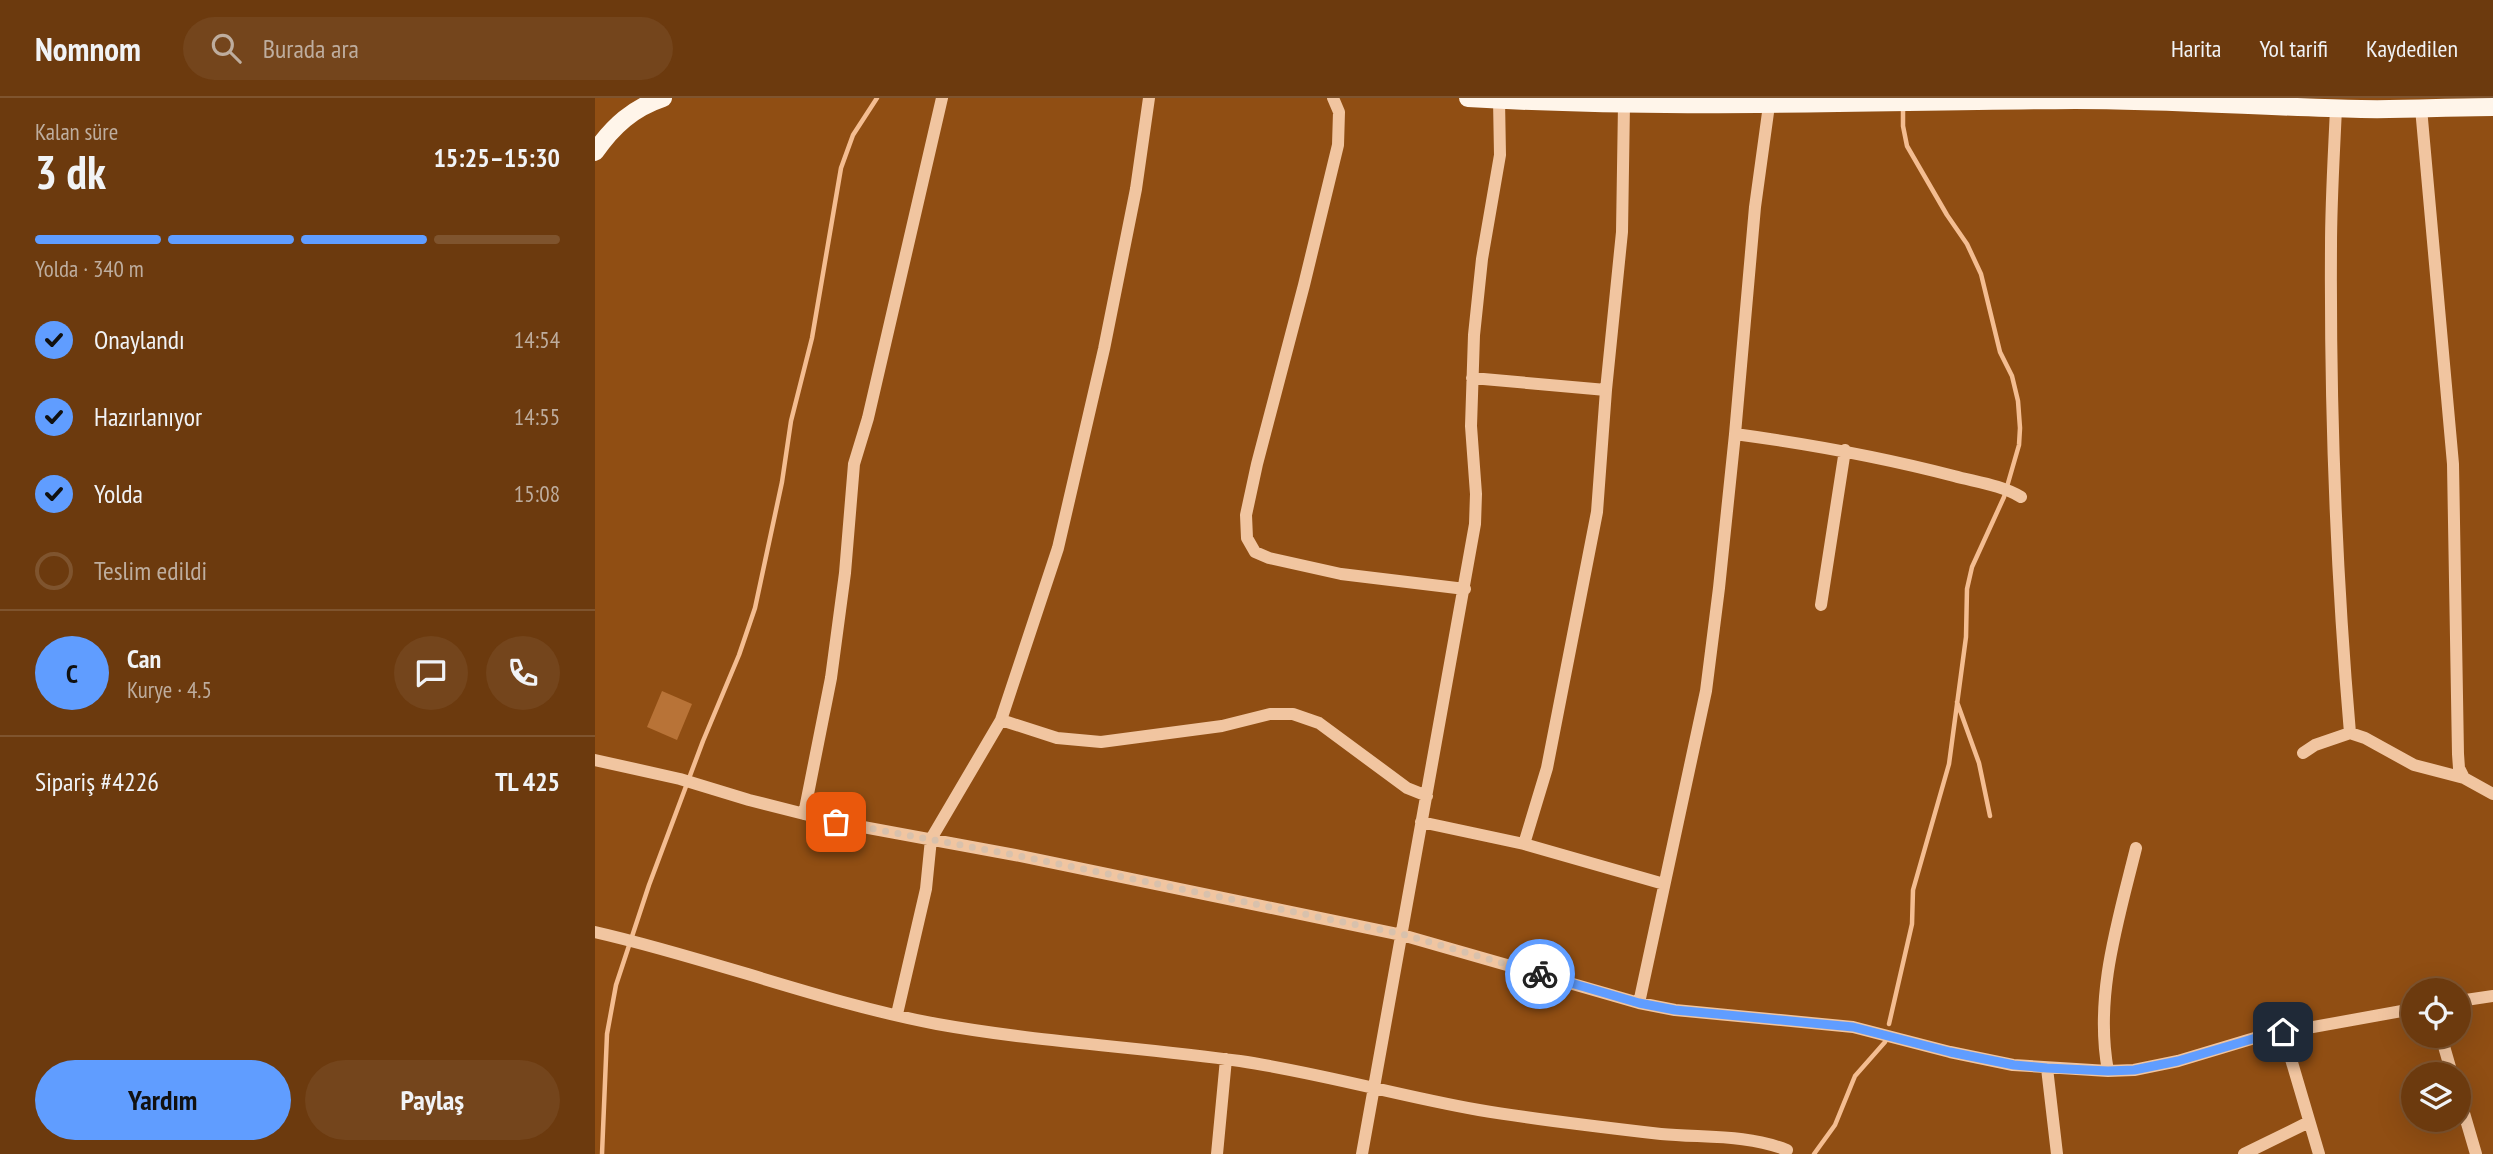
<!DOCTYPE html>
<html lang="tr">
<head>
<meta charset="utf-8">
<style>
	:root { --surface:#6c3a0e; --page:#74451c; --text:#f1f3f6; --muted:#bead9e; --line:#7f542e; --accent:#609dff }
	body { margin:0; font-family:"PT Sans Narrow",sans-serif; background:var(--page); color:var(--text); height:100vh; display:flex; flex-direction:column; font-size:26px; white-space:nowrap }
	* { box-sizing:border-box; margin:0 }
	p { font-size:23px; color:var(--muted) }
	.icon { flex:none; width:38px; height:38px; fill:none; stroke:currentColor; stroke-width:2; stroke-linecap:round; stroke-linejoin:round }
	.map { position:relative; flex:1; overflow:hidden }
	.drawer { display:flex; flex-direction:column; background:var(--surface); width:595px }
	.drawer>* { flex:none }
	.buttons { position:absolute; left:1806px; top:880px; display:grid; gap:14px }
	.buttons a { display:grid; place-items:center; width:70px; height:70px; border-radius:50%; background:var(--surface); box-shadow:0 7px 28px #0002,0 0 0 2px var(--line); font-size:35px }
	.pin { position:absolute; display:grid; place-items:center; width:60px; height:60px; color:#fff; margin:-30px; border-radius:14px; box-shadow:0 4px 10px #0006 }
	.courier { position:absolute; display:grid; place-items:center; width:70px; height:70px; margin:-35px; border:5px solid #609dff; border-radius:50%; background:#fff; color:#222; box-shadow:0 2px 9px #0007 }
	.overview em { font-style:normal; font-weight:700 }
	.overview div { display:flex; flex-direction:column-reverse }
	.overview { display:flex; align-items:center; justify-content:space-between; height:119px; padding:0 35px }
	h1 { font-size:46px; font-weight:700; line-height:52px }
	.bar { display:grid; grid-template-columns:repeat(4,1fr); gap:10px 7px; align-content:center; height:84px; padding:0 35px }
	.bar i { height:9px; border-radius:5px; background:var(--line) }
	.bar .current { background:var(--accent) }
	.bar p { grid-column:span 4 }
	.line { display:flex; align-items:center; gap:18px; padding:0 35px; border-top:2px solid var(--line) }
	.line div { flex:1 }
	.round { display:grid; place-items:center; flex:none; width:74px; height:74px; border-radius:37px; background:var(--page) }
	ol { padding:0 35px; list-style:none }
	li { display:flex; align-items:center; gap:21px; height:77px }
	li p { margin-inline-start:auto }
	li .icon { padding:7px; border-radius:50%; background:var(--accent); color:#111; stroke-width:4 }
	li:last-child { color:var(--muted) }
	li i { width:38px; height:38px; border:4px solid var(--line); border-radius:50% }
	.action { display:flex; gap:14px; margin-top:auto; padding:14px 35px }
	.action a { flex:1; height:80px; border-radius:42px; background:var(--accent); color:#111; font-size:28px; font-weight:700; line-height:80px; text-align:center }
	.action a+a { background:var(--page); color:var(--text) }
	header { display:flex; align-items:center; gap:42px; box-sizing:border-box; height:98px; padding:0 35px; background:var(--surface); border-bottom:2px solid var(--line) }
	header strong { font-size:33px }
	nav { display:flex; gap:38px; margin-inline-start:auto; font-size:24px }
	.search { width:490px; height:63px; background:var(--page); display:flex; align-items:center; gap:18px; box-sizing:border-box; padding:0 24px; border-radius:38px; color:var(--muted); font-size:26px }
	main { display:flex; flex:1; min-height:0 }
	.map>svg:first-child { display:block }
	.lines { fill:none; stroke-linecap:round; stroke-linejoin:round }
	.stream { stroke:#f4bd91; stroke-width:4.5 }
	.building { fill:#b87337 }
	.minor { stroke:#f1c5a0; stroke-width:12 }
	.major { stroke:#fff5ea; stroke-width:18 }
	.done { stroke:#d8c1ac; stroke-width:7; stroke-dasharray:0 12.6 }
	.route { stroke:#609dff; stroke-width:9 }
</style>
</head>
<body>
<header>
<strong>Nomnom</strong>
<div class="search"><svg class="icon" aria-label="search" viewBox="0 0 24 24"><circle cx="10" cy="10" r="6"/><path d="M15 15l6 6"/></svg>Burada ara</div>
<nav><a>Harita</a><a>Yol tarifi</a><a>Kaydedilen</a></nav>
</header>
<main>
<section class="drawer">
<div class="overview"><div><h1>3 dk</h1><p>Kalan süre</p></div><em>15:25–15:30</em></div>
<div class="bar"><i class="current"></i><i class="current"></i><i class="current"></i><i></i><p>Yolda · 340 m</p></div>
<ol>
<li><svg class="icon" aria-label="check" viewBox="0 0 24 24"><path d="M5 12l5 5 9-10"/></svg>Onaylandı<p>14:54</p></li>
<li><svg class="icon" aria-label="check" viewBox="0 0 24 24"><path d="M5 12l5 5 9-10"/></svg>Hazırlanıyor<p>14:55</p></li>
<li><svg class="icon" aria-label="check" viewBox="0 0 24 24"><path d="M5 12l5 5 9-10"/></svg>Yolda<p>15:08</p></li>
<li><i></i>Teslim edildi</li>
</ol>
<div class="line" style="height:126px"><b class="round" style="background:var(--accent);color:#111">C</b><div><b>Can</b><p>Kurye · 4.5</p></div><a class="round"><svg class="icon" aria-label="chat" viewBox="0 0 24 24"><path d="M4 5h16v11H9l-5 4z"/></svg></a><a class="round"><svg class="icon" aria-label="phone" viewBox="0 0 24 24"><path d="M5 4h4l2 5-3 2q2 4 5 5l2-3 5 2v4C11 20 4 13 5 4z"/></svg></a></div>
<div class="line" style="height:91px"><div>Sipariş #4226</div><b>TL 425</b></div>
<div class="action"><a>Yardım</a><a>Paylaş</a></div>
</section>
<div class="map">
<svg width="1898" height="1056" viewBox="0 0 1898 1056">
	<rect width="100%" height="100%" fill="#904e13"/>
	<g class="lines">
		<path class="stream" d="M1362 604 1384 665 1395 718
			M1294 926 1317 826 1318 792 1354 666 1371 539 1372 491 1377 469 1409 399 1424 347 1425 330 1423 303 1417 278 1405 254 1386 176 1372 146 1352 117 1312 48 1308 28V8
			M7 1056 12 936 21 887 54 787 108 643 144 557 160 510 187 384 196 323 217 240 246 70 258 37 282 0
			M1219 1056 1240 1027 1260 978 1290 944"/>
	</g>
	<path class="building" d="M67 593 97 606 82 642 52 629Z"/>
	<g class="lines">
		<path class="minor" d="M738 0 744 14 743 47 709 187 662 366 651 417 652 440 660 454 674 460 746 476 870 491
			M1741 10C1739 56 1736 102 1736 148 1735 310 1741 473 1755 635
			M1826 10 1858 366 1863 656 1864 670 1869 680
			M877 280 1011 292
			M1140 336C1214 346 1286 359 1359 378 1381 384 1406 387 1426 399
			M1226 507 1250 352
			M406 622 462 640 506 644 627 628 675 616H698L724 625 812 690 832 698
			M1708 655 1720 647 1755 635 1770 640 1819 667 1869 680 1898 696
			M0 662 85 681 154 702 241 724 420 757 807 837 1044 905 1080 912 1258 929 1355 954 1418 967 1513 973 1539 972 1583 963 1663 939 1818 911
			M209 716 236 580 250 475 259 366 273 320 347 0
			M826 724 929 746 1069 786
			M929 746 952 670 1002 414 1011 292 1027 134 1029 6
			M0 834C115 860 226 904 342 926 442 944 544 949 645 963 726 975 804 998 884 1012 944 1022 1005 1029 1066 1036 1109 1040 1151 1036 1192 1052
			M1864 903 1898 898
			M1044 905 1111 593 1124 490 1140 336 1160 109 1175 0
			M302 916 331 791 336 741 406 622 463 450 509 251 541 91 554 0
			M1688 934 1724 1056
			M1846 938 1857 976
			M1452 970 1462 1056
			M1513 973C1499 898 1523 823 1541 750
			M1864 998 1881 1056
			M622 1056 631 961
			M767 1056 880 426 881 396 876 328 879 237 887 161 905 57 904 2
			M1649 1056 1714 1024"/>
		<path class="major" d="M873 0C1075 12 1278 3 1480 2 1576 2 1671 9 1766 11 1810 12 1854 9 1898 9
			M0 54C18 28 38 10 68 0"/>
	</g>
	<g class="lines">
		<path class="done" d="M241 724 420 757 807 836 945 876"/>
		<path class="route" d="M945 876 1044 905 1080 912 1258 929 1355 954 1419 967 1452 970 1513 973 1539 972 1583 963 1664 939 1688 934"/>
	</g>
</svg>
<div class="buttons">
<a><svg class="icon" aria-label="locate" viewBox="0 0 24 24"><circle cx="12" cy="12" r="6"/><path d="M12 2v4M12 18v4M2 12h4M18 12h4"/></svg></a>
<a><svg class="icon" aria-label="layers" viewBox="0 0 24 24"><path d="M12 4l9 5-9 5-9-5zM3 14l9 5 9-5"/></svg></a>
</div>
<div class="pin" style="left:241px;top:724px;background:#ea580c"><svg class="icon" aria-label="bag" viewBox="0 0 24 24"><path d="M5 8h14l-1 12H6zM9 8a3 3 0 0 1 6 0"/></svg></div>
<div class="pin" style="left:1688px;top:934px;background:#1f2937"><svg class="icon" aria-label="home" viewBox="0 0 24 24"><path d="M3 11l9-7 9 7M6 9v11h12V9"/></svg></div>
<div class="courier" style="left:945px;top:876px"><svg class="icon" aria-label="bike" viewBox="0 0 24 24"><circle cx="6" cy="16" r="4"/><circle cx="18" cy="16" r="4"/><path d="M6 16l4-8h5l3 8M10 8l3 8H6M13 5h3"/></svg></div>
</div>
</main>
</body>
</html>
